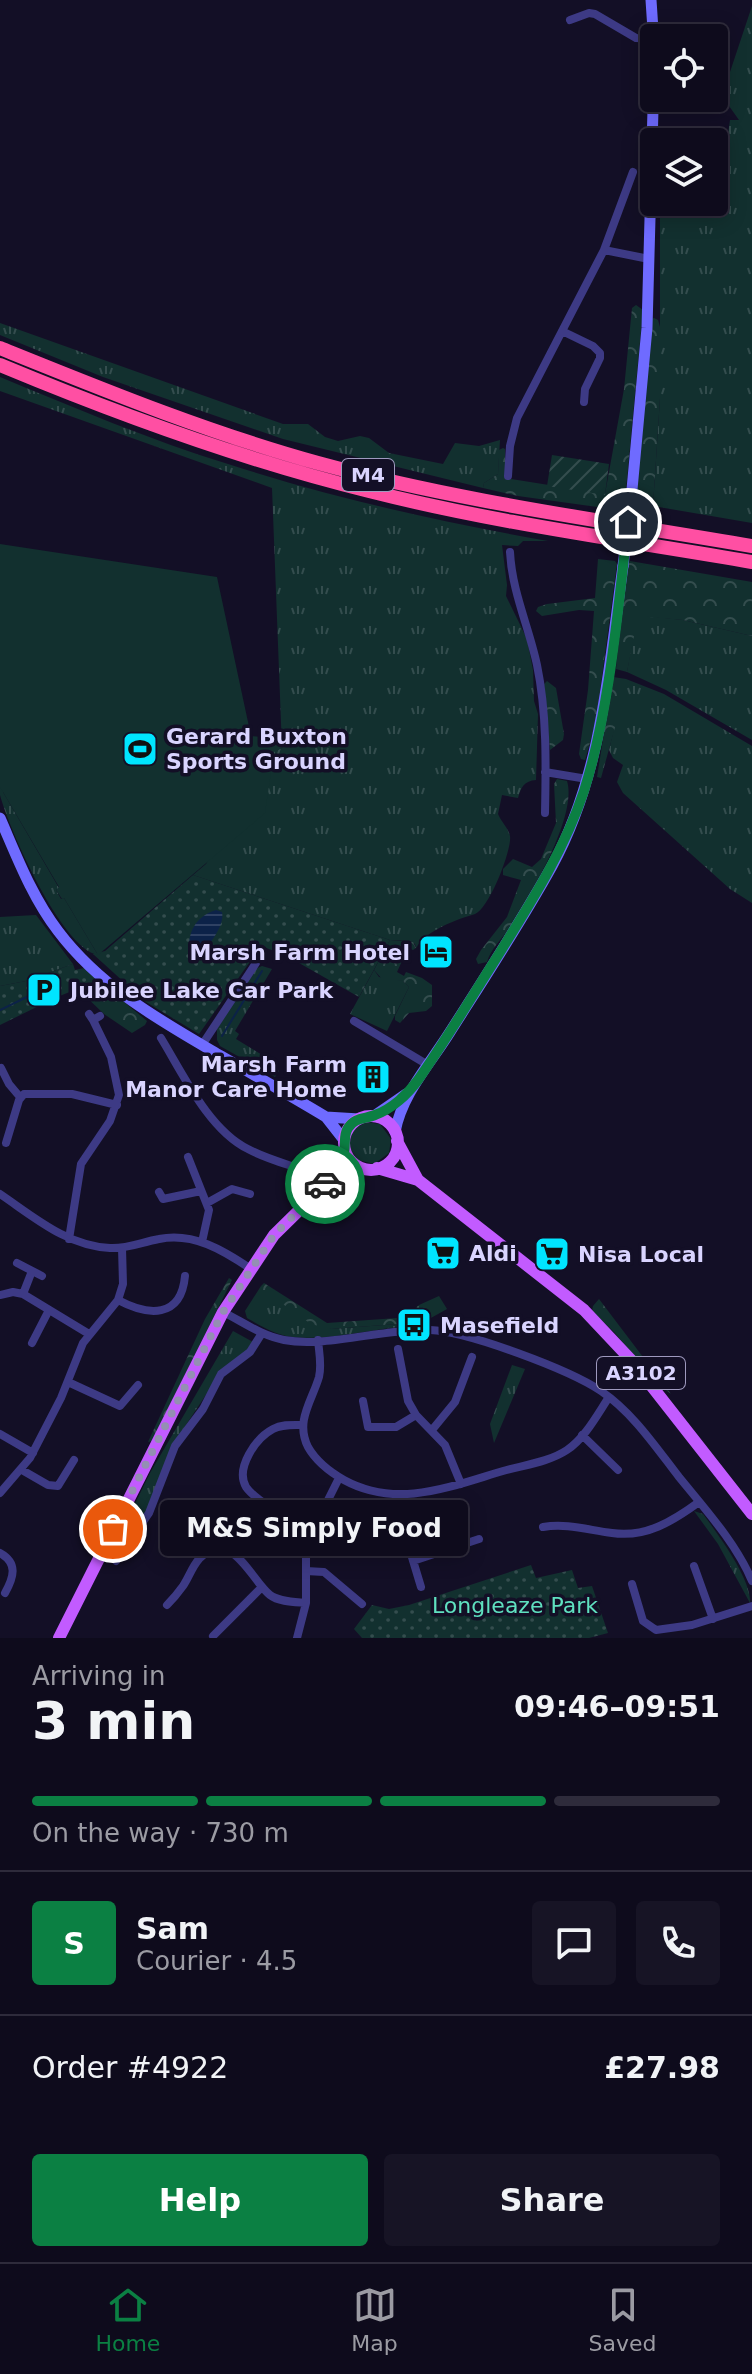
<!DOCTYPE html>
<html lang="en">
<head>
<meta charset="utf-8">
<style>
	:root { --surface:#0e0b1c; --page:#171425; --text:#f1f3f6; --muted:#9b9ba3; --line:#2e2b3b; --accent:#0b8043 }
	body { margin:0; font-family:"DejaVu Sans",sans-serif; background:var(--page); color:var(--text); height:100vh; display:flex; flex-direction:column; font-size:30px; white-space:nowrap }
	* { box-sizing:border-box; margin:0 }
	p { font-size:26px; color:var(--muted) }
	.icon { flex:none; width:44px; height:44px; fill:none; stroke:currentColor; stroke-width:2; stroke-linecap:round; stroke-linejoin:round }
	.map { position:relative; height:1638px; overflow:hidden }
	.sheet { display:flex; flex-direction:column; background:var(--surface); flex:1 }
	.sheet>* { flex:none }
	.buttons { position:absolute; left:640px; top:24px; display:grid; gap:16px }
	.buttons a { display:grid; place-items:center; width:88px; height:88px; border-radius:8px; background:var(--surface); box-shadow:0 4px 20px #0003,0 0 0 2px var(--line); font-size:40px }
	.pin { position:absolute; display:grid; place-items:center; width:68px; height:68px; color:#fff; margin:-34px; border:4px solid #fff; border-radius:50%; box-shadow:0 2px 8px #0007 }
	.courier { position:absolute; display:grid; place-items:center; width:80px; height:80px; margin:-40px; border:6px solid #0b8043; border-radius:50%; background:#fff; color:#222; box-shadow:0 2px 10px #0007 }
	.bubble { position:absolute; height:56px; border-radius:8px; background:var(--surface); box-shadow:0 4px 20px #0003,0 0 0 2px var(--line); font-size:26px; font-weight:700; line-height:56px; text-align:center }
	.overview em { font-style:normal; font-weight:700 }
	.overview div { display:flex; flex-direction:column-reverse }
	.overview { display:flex; align-items:center; justify-content:space-between; height:136px; padding:0 32px }
	h1 { font-size:52px; font-weight:700; line-height:60px }
	.bar { display:grid; grid-template-columns:repeat(4,1fr); gap:12px 8px; align-content:center; height:96px; padding:0 32px }
	.bar i { height:10px; border-radius:6px; background:var(--line) }
	.bar .selected { background:var(--accent) }
	.bar p { grid-column:span 4 }
	.line { display:flex; align-items:center; gap:20px; padding:0 32px; border-top:2px solid var(--line) }
	.line div { flex:1 }
	.round { display:grid; place-items:center; flex:none; width:84px; height:84px; border-radius:8px; background:var(--page) }
	.cta { display:flex; gap:16px; margin-top:auto; padding:16px 32px }
	.cta a { flex:1; height:92px; border-radius:8px; background:var(--accent); color:#fff; font-size:32px; font-weight:700; line-height:92px; text-align:center }
	.cta a+a { background:var(--page); color:var(--text) }
	.tab-bar { display:flex; justify-content:space-around; align-items:center; height:112px; border-top:2px solid var(--line); background:var(--surface); font-size:22px; color:var(--muted) }
	.tab-bar a { display:grid; justify-items:center; gap:4px }
	.tab-bar .selected { color:var(--accent) }
	.map>svg:first-child { display:block }
	.grass { fill:url(#grass-tufts) }
	.forest { fill:url(#forest-crowns) }
	.park { fill:url(#park-dots) }
	.garden { fill:url(#garden-furrows) }
	.pitch { fill:#12302f }
	.water { fill:url(#water-rules) }
	.lines { fill:none; stroke-linecap:round; stroke-linejoin:round }
	.stream { stroke:#0c2248; stroke-width:2 }
	.street { stroke:#3d3a85; stroke-width:8 }
	.secondary { stroke:#6f6bff; stroke-width:11 }
	.primary { stroke:#c25bff; stroke-width:12 }
	.highway { stroke:#ff4fa3; stroke-width:14 }
	.secondary-bridge { stroke:#6f6bff; stroke-width:11 }
	.done { stroke:#948fb3; stroke-width:8; stroke-dasharray:0 14.4 }
	.route { stroke:#0b8043; stroke-width:10 }
	.labels { text-anchor:middle; stroke-width:7; stroke-linejoin:round; paint-order:stroke }
	.shield { fill:#130f26; stroke:#9e99be; stroke-width:2 }
	.shield-label { font-size:20px; font-weight:bold; fill:#d9d4ff }
	.poi-label { font-size:22px; font-weight:bold; fill:#d9d4ff; stroke:#130f26; text-anchor:start }
	.park-label { font-size:22px; fill:#5fe0c0; stroke:#130f26 }
</style>
</head>
<body>
<div class="map">
<svg width="752" height="1638" viewBox="0 0 752 1638">
	<defs>
		<pattern id="grass-tufts" width="24" height="20" patternUnits="userSpaceOnUse" patternTransform="scale(2)"><rect width="24" height="20" fill="#12302f"/><path d="M3 7l-1-3M5 7V3M7 7l1-3M15 17l-1-3M17 17v-4M19 17l1-3" fill="none" stroke="#344d4e"/></pattern>
		<pattern id="forest-crowns" width="20" height="18" patternUnits="userSpaceOnUse" patternTransform="scale(2)"><rect width="20" height="18" fill="#12302f"/><path d="M2 6a3 3 0 1 1 6 0M12 15a3 3 0 1 1 6 0" fill="none" stroke="#344d4e"/></pattern>
		<pattern id="park-dots" width="8" height="8" patternUnits="userSpaceOnUse" patternTransform="scale(2)"><rect width="8" height="8" fill="#12302f"/><path d="M2 2h.1M6 6h.1" fill="none" stroke="#344d4e" stroke-width="1.8" stroke-linecap="round"/></pattern>
		<pattern id="garden-furrows" width="10" height="10" patternUnits="userSpaceOnUse" patternTransform="scale(2)"><rect width="10" height="10" fill="#12302f"/><path d="M-1 1l2-2M0 10L10 0M9 11l2-2" fill="none" stroke="#344d4e"/></pattern>
		<pattern id="water-rules" width="6" height="5" patternUnits="userSpaceOnUse" patternTransform="scale(2)"><rect width="6" height="5" fill="#0c2248"/><path d="M0 2.5h6" fill="none" stroke="#2f4163"/></pattern>
	</defs>
	<rect width="100%" height="100%" fill="#130f26"/>
	<path class="grass" d="M752 6V523L653 506 660 398V202H714V154L725 155 730 120H739L722 96Z
		M0 323 283 424H308L325 437 338 441 360 436 369 438 389 453 443 464 455 443 479 446 500 440 498 474 484 483 483 488 283 439 103 377 0 335Z
		M0 377C75 408 150 440 228 464 333 498 440 522 548 541H523L518 546 502 545 507 585 506 596 527 639 533 670 534 701 538 714 536 780C524 781 521 787 518 798L502 795 498 814C501 822 508 827 510 836 512 850 489 909 475 914 455 920 427 930 416 948L415 944 410 941 390 940 193 875 206 864 274 751 282 748 272 488 0 391Z
		M637 615 683 620 752 636V740L666 690 627 672Z
		M626 679 664 694 752 746V903L730 889 623 793 617 782 623 765 613 758 609 750Z
		M17 755 39 757 50 765 3 792 59 888 56 890 61 899 64 898 98 955C62 949 9 829 0 795 0 786 0 774 0 764Z
		M36 915 73 964 26 981 0 986V917Z
		M262 966 272 969 235 1031 239 1034 236 1039 272 1061 279 1071 275 1077 220 1046 217 1040V1029L255 969Z
		M374 970 379 977 403 981 409 987 387 1031 350 1014Z
		M365 1122 380 1124 391 1139 389 1153 374 1164 358 1160 349 1147 352 1131Z
		M261 1286 331 1329 397 1324 419 1305 439 1296 447 1309 420 1324 411 1326C372 1328 324 1343 286 1336 272 1333 259 1325 247 1318L245 1311Z
		M233 1331 253 1342V1346L221 1372 172 1446 145 1515 109 1562 106 1563 150 1473Z
		M512 1365 525 1369 494 1443 490 1424Z
		M694 1511 703 1514C717 1533 752 1580 750 1603L718 1544Z"/>
	<path class="forest" d="M636 305 643 310 625 500 620 502 619 510 518 496 483 488 484 483 498 474 499 450 503 448 505 449V478L605 494 624 389 632 308Z
		M654 318 658 320 660 327V398L653 506 635 504 651 319Z
		M598 559 615 561 617 564 596 721 585 760 581 759 579 754 588 690 594 611 579 610 542 616 536 611 538 607 547 604 595 598Z
		M630 561 752 582V636L683 620 638 616 627 672 616 669 627 564Z
		M613 677 626 679V688L601 778 597 777Z
		M547 681 556 688 564 734 563 740 550 750 544 684Z
		M557 779 567 781C578 816 528 900 508 930 500 941 491 949 487 962L478 964 476 959 481 950 507 917 521 880 503 875V869L513 859 532 867 541 859 556 823 554 784Z
		M390 940 413 942 416 948 413 950 406 947 405 962 402 961 397 972 404 976 406 972 422 978 432 985V1006L426 1011 409 1013 400 1023 395 1020V1016L409 987 403 981 383 980 374 970Z
		M100 982 147 1021 145 1025 132 1033 104 1014 79 990Z
		M229 1278 232 1280 152 1441 148 1442 205 1319Z
		M264 1283 327 1323 397 1318V1324L331 1329 311 1324 263 1290 261 1286Z
		M599 1299 671 1394 657 1383 614 1332 592 1311 593 1306Z"/>
	<path class="park" d="M193 875 390 940 359 997 285 955 261 946 199 1034 146 1002 93 954 105 951Z
		M73 964 75 970 84 968 100 980 57 997 0 1025V986L26 981Z
		M531 1565 536 1578 572 1570 578 1588 592 1586 608 1633 589 1638H362L354 1629 372 1605 389 1609 409 1605Z"/>
	<path class="garden" d="M552 455 609 464 605 495 547 486Z"/>
	<path class="pitch" d="M0 544 217 577 251 736 282 739V748L274 752 265 813 98 955 64 898 62 899 56 890 59 887 0 787Z"/>
	<path class="water" d="M216 910 222 912C225 925 210 944 200 955L190 954C186 933 196 916 216 910Z"/>
	<g class="lines">
		<path class="stream" d="M0 1010 29 996
			M222 1036 262 971"/>
		<path class="street" d="M570 20 589 13 595 14 636 38 654 39
			M604 250 633 172
			M562 331 593 346 600 353V358L585 389 584 402
			M508 476 510 446 517 418 604 250 649 259
			M510 552C512 592 529 627 537 665 547 713 546 765 545 813
			M545 772 587 779
			M89 1014 93 1020 100 1016
			M354 1021 428 1065
			M161 1038C183 1074 209 1130 248 1149 274 1163 303 1167 329 1181
			M202 1045 256 963
			M1 1068 9 1084 20 1097
			M6 1143 19 1100 24 1094H72L117 1105
			M188 1157 209 1210 202 1242
			M159 1192 163 1199 201 1191
			M0 1194C34 1217 67 1246 110 1248 127 1249 142 1242 159 1239 193 1232 223 1250 251 1269
			M207 1203 232 1189 250 1194
			M69 1239 81 1164 110 1121 119 1095 111 1057 93 1020
			M17 1263 42 1276
			M23 1294 32 1271
			M0 1295 13 1292 23 1294 89 1334
			M118 1300C148 1316 181 1319 185 1276
			M223 1312C243 1322 262 1336 284 1340 327 1348 384 1328 430 1330 467 1331 570 1370 601 1391 633 1413 655 1446 679 1477 705 1509 736 1543 752 1581
			M318 1340C319 1352 322 1365 319 1377 312 1401 295 1421 308 1447 316 1461 330 1472 344 1480 397 1509 449 1487 503 1471 524 1465 549 1462 567 1450 585 1438 597 1415 609 1397
			M32 1343 49 1310
			M398 1349 408 1401 416 1415 445 1445 461 1484
			M68 1382 120 1406 138 1385
			M363 1401 368 1427H396L416 1415
			M432 1430 455 1402 472 1357
			M0 1434 33 1453
			M582 1435 618 1470
			M22 1470 48 1485 58 1486 74 1460
			M0 1493 30 1458 61 1398 83 1343 118 1300 123 1284 122 1248
			M405 1496V1534L421 1587
			M285 1518C274 1509 254 1499 246 1487 235 1468 256 1438 273 1429 282 1424 293 1425 303 1425
			M543 1527C567 1523 588 1530 612 1533 646 1538 673 1521 699 1502
			M0 1553C18 1563 14 1577 5 1593
			M116 1561 149 1513 175 1446 203 1409 221 1374 250 1352 262 1333
			M413 1561 479 1539
			M694 1566 713 1619
			M306 1571 324 1572 362 1604
			M632 1584 643 1621 656 1630 692 1625 752 1606
			M167 1605C173 1599 178 1593 183 1586 189 1577 192 1567 199 1559 231 1526 251 1580 270 1595 279 1602 295 1602 306 1603
			M213 1636 262 1587
			M297 1638 306 1603V1549L319 1518 339 1478"/>
		<path class="secondary" d="M651 0 654 45
			M631 500 647 328 654 73
			M0 818C17 857 32 897 58 931 101 988 161 1021 221 1056 256 1076 291 1096 326 1117L344 1140
			M374 1116 406 1094
			M326 1117 359 1119
			M395 1132C402 1094 430 1064 450 1032 485 977 521 922 552 866 602 775 609 666 623 566"/>
		<path class="primary" d="M344 1143a27 27 0 1 1 54 0a27 27 0 1 1-54 0Z
			M397 1141 418 1180
			M377 1168 418 1180 584 1310 632 1361 752 1514
			M59 1638 223 1312 274 1235 332 1178 345 1150"/>
		<path class="highway" d="M0 348C104 390 209 433 318 463 461 502 607 521 752 546
			M0 365C120 415 242 460 369 491 495 523 624 540 752 562"/>
		<path class="secondary-bridge" d="M623 566 631 500"/>
	</g>
	<g class="lines">
		<path class="done" d="M113 1529 223 1312 274 1235 325 1184"/>
		<path class="route" d="M325 1184C334 1176 342 1164 344 1152 346 1144 343 1136 348 1128 355 1117 365 1119 375 1115 392 1109 408 1094 418 1080 446 1040 471 998 497 957 530 904 564 851 584 791 610 709 618 608 628 522"/>
	</g>
	<defs>
		<symbol id="stadium-square" viewBox="-11 -11 22 22"><rect x="-9" y="-9" width="18" height="18" rx="4" fill="#00e5ff" stroke="#130f26"/><path d="M0-5a6.5 5 0 1 0 0 10a6.5 5 0 1 0 0-10ZM-3.5-1.8h7v3.6h-7Z" fill="#111"/></symbol>
		<symbol id="hotel-square" viewBox="-11 -11 22 22"><rect x="-9" y="-9" width="18" height="18" rx="4" fill="#00e5ff" stroke="#130f26"/><path d="M-6-4.5h1.5V1H6V5H4.5V3h-9V5H-6ZM-4 0a1.8 1.8 0 1 1 3.6 0ZM.5 0V-2.5h3Q6-2.5 6 0Z" fill="#111"/></symbol>
		<symbol id="parking-square" viewBox="-11 -11 22 22"><rect x="-9" y="-9" width="18" height="18" rx="4" fill="#00e5ff" stroke="#130f26"/><path d="M-3.5-5.5H1a3.5 3.5 0 0 1 0 7H-1V5.5H-3.5ZM-1-3.4V-.6H.8a1.4 1.4 0 0 0 0-2.8Z" fill="#111"/></symbol>
		<symbol id="building-square" viewBox="-11 -11 22 22"><rect x="-9" y="-9" width="18" height="18" rx="4" fill="#00e5ff" stroke="#130f26"/><path d="M-4-6H4V6H1V3H-1V6H-4ZM-2.5-4.3h1.7v1.8h-1.7ZM.8-4.3h1.7v1.8H.8ZM-2.5-1h1.7V.8h-1.7ZM.8-1h1.7V.8H.8Z" fill="#111"/></symbol>
		<symbol id="supermarket-square" viewBox="-11 -11 22 22"><rect x="-9" y="-9" width="18" height="18" rx="4" fill="#00e5ff" stroke="#130f26"/><path d="M-6-5.5h2.5l.6 2H6L4.5 2H-2.5L-4.4-4H-6ZM-1.5 3.2a1.3 1.3 0 1 0 .1 0ZM3 3.2a1.3 1.3 0 1 0 .1 0Z" fill="#111"/></symbol>
		<symbol id="bus-square" viewBox="-11 -11 22 22"><rect x="-9" y="-9" width="18" height="18" rx="4" fill="#00e5ff" stroke="#130f26"/><path d="M-5-6H5V4H4V6H2V4H-2V6H-4V4H-5ZM-3.5-4V0h7V-4ZM-3.5 1.2v1.5H-2V1.2ZM2 1.2v1.5H3.5V1.2Z" fill="#111"/></symbol>
	</defs>
	<g fill-rule="evenodd">
		<use href="#stadium-square" x="120" y="729" width="40" height="40"/>
		<use href="#hotel-square" x="416" y="932" width="40" height="40"/>
		<use href="#parking-square" x="24" y="970" width="40" height="40"/>
		<use href="#building-square" x="353" y="1057" width="40" height="40"/>
		<use href="#supermarket-square" x="423" y="1233" width="40" height="40"/>
		<use href="#supermarket-square" x="532" y="1234" width="40" height="40"/>
		<use href="#bus-square" x="394" y="1305" width="40" height="40"/>
	</g>
	<g class="labels">
		<g class="shield">
			<rect x="342" y="459" width="52" height="32" rx="6"/>
			<rect x="597" y="1357" width="88" height="32" rx="6"/>
		</g>
		<g class="shield-label">
			<text x="368" y="482">M4</text>
			<text x="641" y="1380">A3102</text>
		</g>
		<g class="poi-label">
			<text x="166" y="744">Gerard Buxton<tspan x="166" dy="25">Sports Ground</tspan></text>
			<text x="410" y="960" text-anchor="end">Marsh Farm Hotel</text>
			<text x="70" y="998">Jubilee Lake Car Park</text>
			<text x="347" y="1072" text-anchor="end">Marsh Farm<tspan x="347" dy="25">Manor Care Home</tspan></text>
			<text x="469" y="1261">Aldi</text>
			<text x="578" y="1262">Nisa Local</text>
			<text x="440" y="1333">Masefield</text>
		</g>
		<g class="park-label">
			<text x="515" y="1613">Longleaze Park</text>
		</g>
	</g>
</svg>
<div class="buttons">
<a><svg class="icon" aria-label="locate" viewBox="0 0 24 24"><circle cx="12" cy="12" r="6"/><path d="M12 2v4M12 18v4M2 12h4M18 12h4"/></svg></a>
<a><svg class="icon" aria-label="layers" viewBox="0 0 24 24"><path d="M12 4l9 5-9 5-9-5zM3 14l9 5 9-5"/></svg></a>
</div>
<div class="pin" style="left:113px;top:1529px;background:#ea580c"><svg class="icon" aria-label="bag" viewBox="0 0 24 24"><path d="M5 8h14l-1 12H6zM9 8a3 3 0 0 1 6 0"/></svg></div>
<div class="pin" style="left:628px;top:522px;background:#1f2937"><svg class="icon" aria-label="home" viewBox="0 0 24 24"><path d="M3 11l9-7 9 7M6 9v11h12V9"/></svg></div>
<div class="courier" style="left:325px;top:1184px"><svg class="icon" aria-label="car" viewBox="0 0 24 24"><path d="M5 17H2v-5l4-1 3-4h7l3 4 3 1v5h-3M9 17h6M6 11h13"/><circle cx="7" cy="17" r="2"/><circle cx="17" cy="17" r="2"/></svg></div>
<div class="bubble" style="left:160px;top:1500px;width:308px">M&amp;S Simply Food</div>
</div>
<section class="sheet">
<div class="overview"><div><h1>3 min</h1><p>Arriving in</p></div><em>09:46–09:51</em></div>
<div class="bar"><i class="selected"></i><i class="selected"></i><i class="selected"></i><i></i><p>On the way · 730 m</p></div>
<div class="line" style="height:144px"><b class="round" style="background:var(--accent);color:#fff">S</b><div><b>Sam</b><p>Courier · 4.5</p></div><a class="round"><svg class="icon" aria-label="chat" viewBox="0 0 24 24"><path d="M4 5h16v11H9l-5 4z"/></svg></a><a class="round"><svg class="icon" aria-label="phone" viewBox="0 0 24 24"><path d="M5 4h4l2 5-3 2q2 4 5 5l2-3 5 2v4C11 20 4 13 5 4z"/></svg></a></div>
<div class="line" style="height:104px"><div>Order #4922</div><b>£27.98</b></div>
<div class="cta"><a>Help</a><a>Share</a></div>
</section>
<nav class="tab-bar">
<a class="selected"><svg class="icon" aria-label="home" viewBox="0 0 24 24"><path d="M3 11l9-7 9 7M6 9v11h12V9"/></svg>Home</a>
<a><svg class="icon" aria-label="map" viewBox="0 0 24 24"><path d="M3 6l6-2 6 2 6-2v14l-6 2-6-2-6 2zM9 4v14M15 6v14"/></svg>Map</a>
<a><svg class="icon" aria-label="saved" viewBox="0 0 24 24"><path d="M7 4h10v16l-5-4-5 4z"/></svg>Saved</a>
</nav>
</body>
</html>
